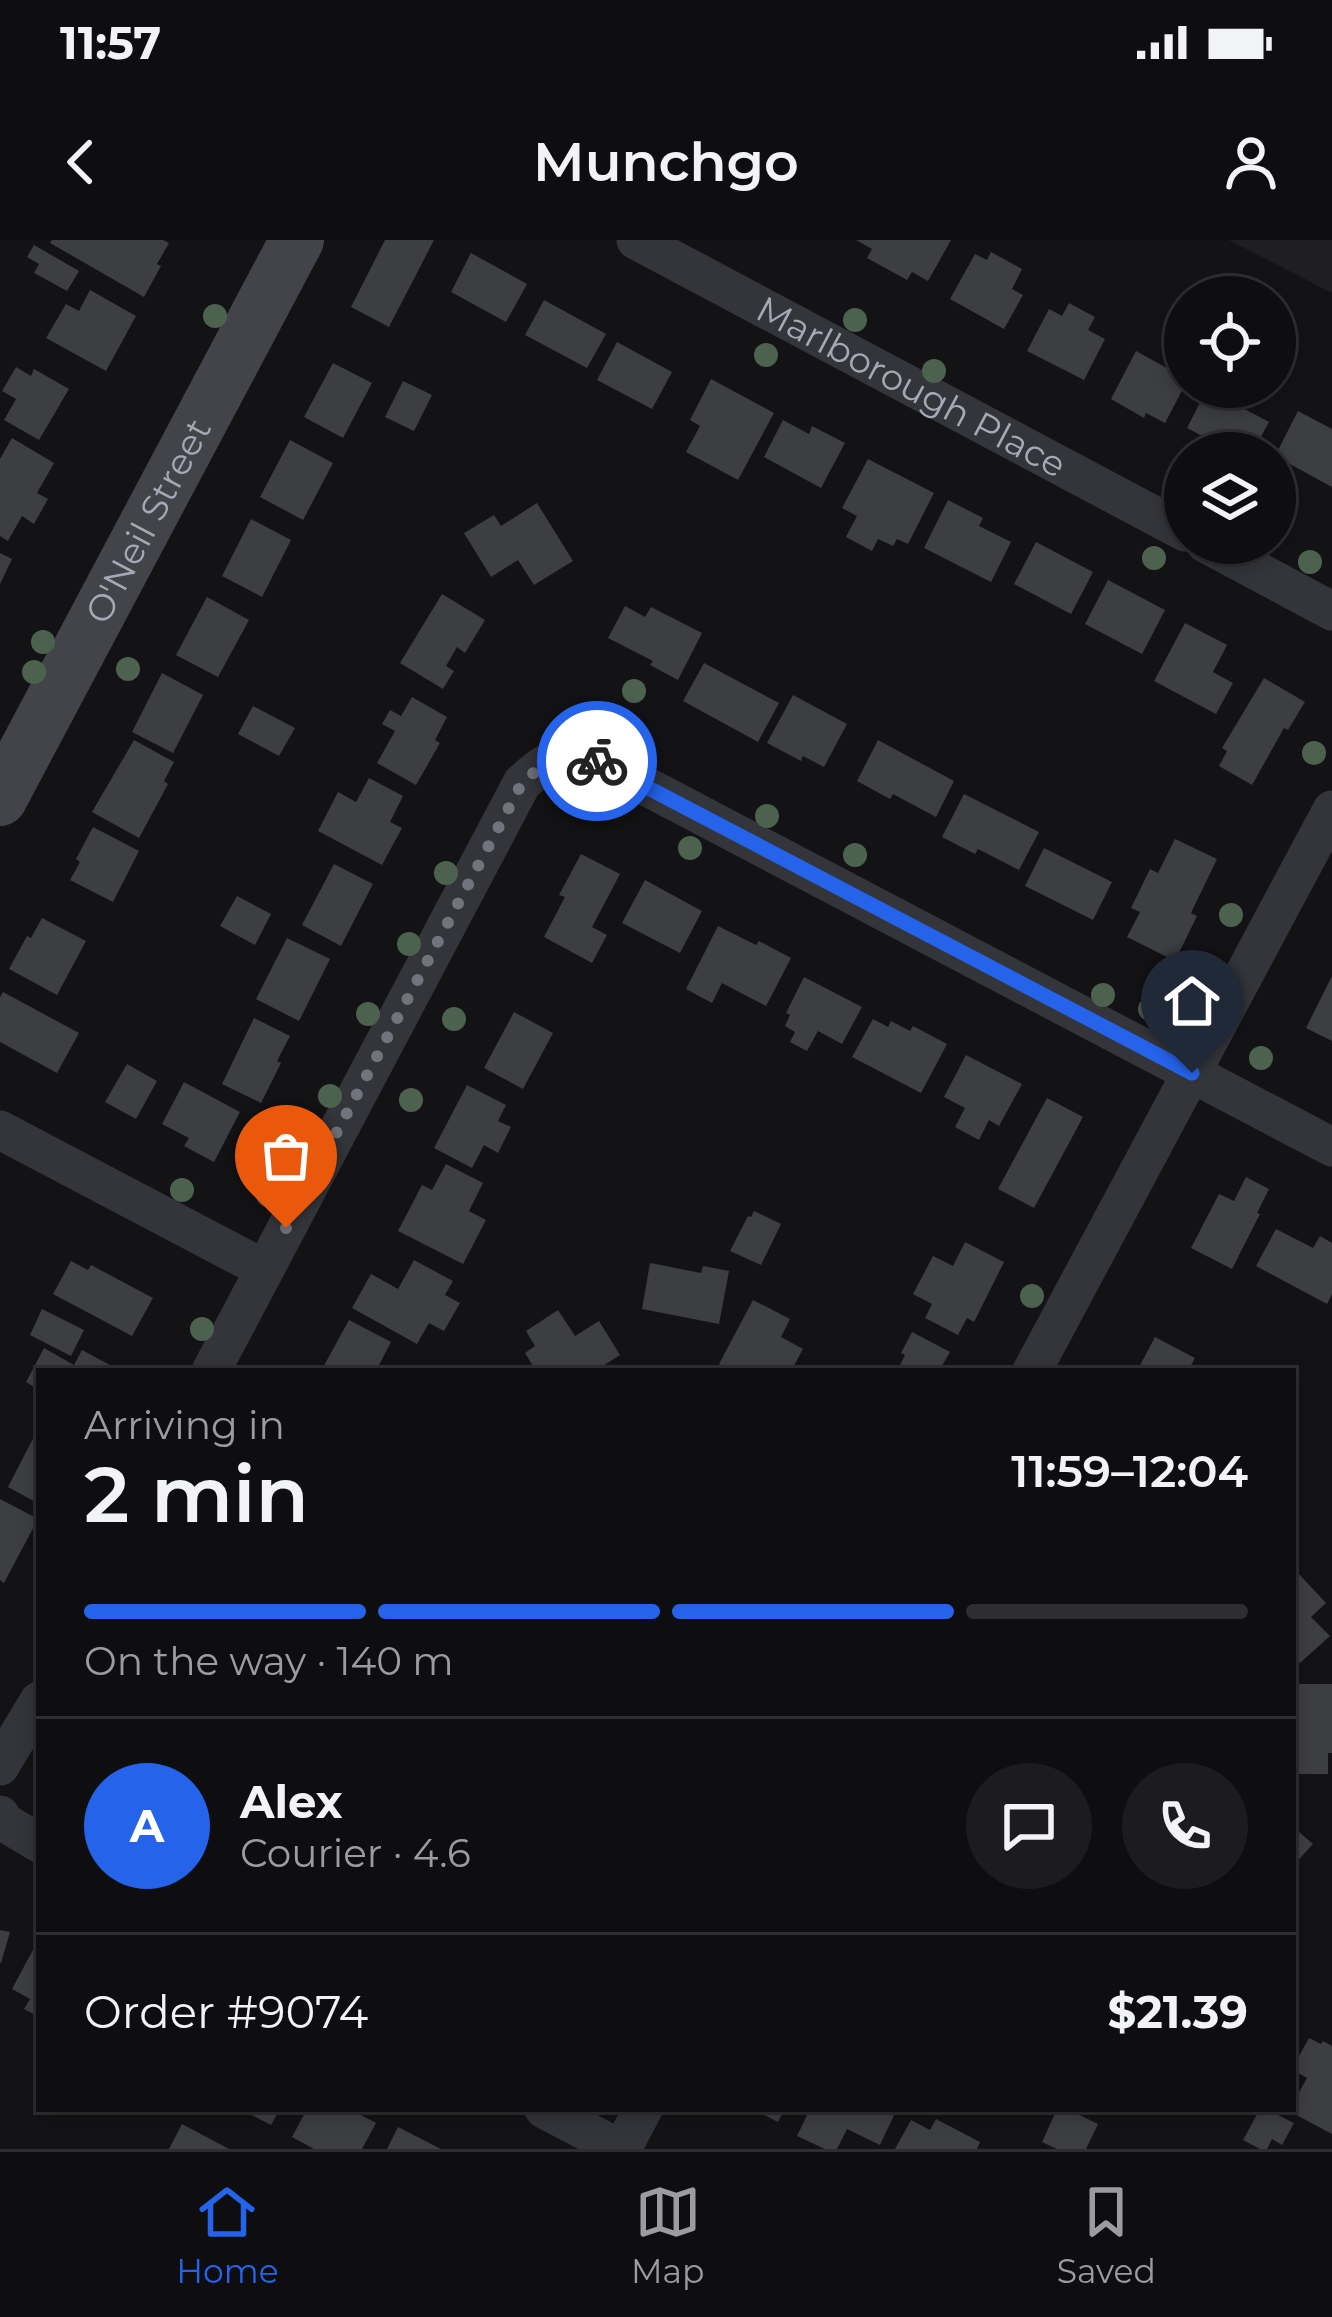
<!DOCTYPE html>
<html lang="en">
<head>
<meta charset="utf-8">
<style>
	:root { --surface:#0e0e10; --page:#1c1c1e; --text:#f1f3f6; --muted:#9b9c9f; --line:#2e2e30; --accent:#2563eb }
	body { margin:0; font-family:Montserrat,sans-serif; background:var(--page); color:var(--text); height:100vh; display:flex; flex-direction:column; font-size:45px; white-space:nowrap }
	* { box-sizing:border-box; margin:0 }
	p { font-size:39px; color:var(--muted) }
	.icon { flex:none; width:66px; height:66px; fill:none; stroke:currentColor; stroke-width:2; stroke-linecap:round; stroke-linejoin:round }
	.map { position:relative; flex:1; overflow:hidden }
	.side { position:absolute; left:36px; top:1128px; width:1260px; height:744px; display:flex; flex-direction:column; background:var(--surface); border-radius:0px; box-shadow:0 6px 18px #0003,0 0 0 3px var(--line) }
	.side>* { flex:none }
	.fabs { position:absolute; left:1164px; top:36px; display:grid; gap:24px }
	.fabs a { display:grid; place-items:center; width:132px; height:132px; border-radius:50%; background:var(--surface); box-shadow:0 6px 18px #0003,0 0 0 3px var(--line); font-size:60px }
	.pin { position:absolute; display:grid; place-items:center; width:102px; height:102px; color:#fff; margin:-123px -51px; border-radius:50% 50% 50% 0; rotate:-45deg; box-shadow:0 0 12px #0007 }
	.pin .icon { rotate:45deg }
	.courier { position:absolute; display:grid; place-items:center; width:120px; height:120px; margin:-60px; border:9px solid #2563eb; border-radius:50%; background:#fff; color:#222; box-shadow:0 3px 15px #0007 }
	.headline em { font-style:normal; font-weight:600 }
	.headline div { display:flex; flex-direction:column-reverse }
	.headline { display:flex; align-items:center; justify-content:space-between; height:204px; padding:0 48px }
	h1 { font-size:78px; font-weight:600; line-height:90px }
	.bar { display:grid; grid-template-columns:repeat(4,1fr); gap:18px 12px; align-content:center; height:144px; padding:0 48px }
	.bar i { height:15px; border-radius:9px; background:var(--line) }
	.bar .active { background:var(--accent) }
	.bar p { grid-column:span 4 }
	.line { display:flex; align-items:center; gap:30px; padding:0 48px; border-top:3px solid var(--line) }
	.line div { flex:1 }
	.round { display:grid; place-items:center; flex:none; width:126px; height:126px; border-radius:63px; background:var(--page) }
	.status { display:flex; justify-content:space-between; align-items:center; height:84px; padding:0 60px; background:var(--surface); direction:ltr }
	.status svg { height:33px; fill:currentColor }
	header { display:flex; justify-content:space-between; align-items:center; height:156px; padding:0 48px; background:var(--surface); font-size:54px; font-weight:600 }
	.tab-bar { display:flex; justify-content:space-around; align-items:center; height:168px; border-top:3px solid var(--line); background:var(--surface); font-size:33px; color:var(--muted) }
	.tab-bar a { display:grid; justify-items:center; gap:6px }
	.tab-bar .active { color:var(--accent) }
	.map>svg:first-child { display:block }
	.built { fill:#1f1f22 }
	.building { fill:#3d3e42 }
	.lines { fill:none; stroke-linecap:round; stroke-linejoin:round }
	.street { stroke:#34353a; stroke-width:39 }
	.secondary { stroke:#42444a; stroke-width:54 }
	.tree { fill:#4d614f }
	.done { stroke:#72747d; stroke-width:12; stroke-dasharray:0 21.6 }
	.route { stroke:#2563eb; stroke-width:15 }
	.labels { text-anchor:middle; stroke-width:12; stroke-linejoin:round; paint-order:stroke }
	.street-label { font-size:36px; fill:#a5a9b5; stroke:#0e0e10 }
</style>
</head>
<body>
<div class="status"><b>11:57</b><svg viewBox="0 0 49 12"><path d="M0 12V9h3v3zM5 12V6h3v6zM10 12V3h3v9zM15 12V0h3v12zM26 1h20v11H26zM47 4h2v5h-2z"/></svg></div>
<header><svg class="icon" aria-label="back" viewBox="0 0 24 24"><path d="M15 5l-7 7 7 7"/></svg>Munchgo<svg class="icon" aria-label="person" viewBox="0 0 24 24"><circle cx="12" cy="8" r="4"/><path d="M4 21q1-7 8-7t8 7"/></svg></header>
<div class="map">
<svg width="1332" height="1909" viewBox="0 0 1332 1909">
	<rect width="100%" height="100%" fill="#131315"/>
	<path class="built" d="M1229 0H1332V53Z"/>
	<path class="building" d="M52 0H163L169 3 157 24 161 26 144 57 50 3Z
		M385 0H434L389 87 351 67Z
		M856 0H951L928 41 912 32 907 40 867 18 872 9Z
		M34 5 79 31 67 51 34 33 39 24 27 17Z
		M991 12 1022 29 1012 49 1023 55 1004 89 950 59 975 14 987 20Z
		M471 13 527 44 506 82 451 52Z
		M90 50 136 76 106 131 46 98 66 64 79 71Z
		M544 60 606 94 587 128 525 95Z
		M1069 63 1095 77 1088 90 1105 99 1084 140 1027 111 1049 69 1062 76Z
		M617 102 672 132 652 169 597 140Z
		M1136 111 1185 138V145L1165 183 1146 173 1144 178 1111 159Z
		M333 123 372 143 343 198 304 177Z
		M16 127 31 136 34 129 69 149 39 200 4 180 16 159 2 151Z
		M711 139 774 173 738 240 686 212 700 186 690 180Z
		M403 141 432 155 414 191 385 177Z
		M1207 149 1269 182 1252 213H1235L1187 188Z
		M1298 171 1332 189V247L1275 216Z
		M783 180 809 194 812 186 845 203 821 248 764 217Z
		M12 198 54 223 37 253 48 259 34 284 22 276 8 301 0 296V219Z
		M290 200 333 223 303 280 260 257Z
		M868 219 934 253 908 304 897 299 893 306 878 299 872 311 846 297 857 276 842 268Z
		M948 260 983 278 979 286 1011 302 991 342 924 308Z
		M537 263 573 321 534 345 518 320 491 337 464 293 494 275 501 286Z
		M251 279 291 300 262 357 222 336Z
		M1036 302 1093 332 1071 374 1014 344Z
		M0 313 12 319 0 344Z
		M1108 340 1165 370 1142 414 1085 384Z
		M442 354 485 380 465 413 457 407 446 426 454 431 443 449 400 423Z
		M207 357 249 380 218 437 176 415Z
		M625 366 645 377 651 367 702 393 678 440 650 425 653 421 608 398Z
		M1185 383 1227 405 1213 432 1233 443 1216 474 1154 441Z
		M704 423 779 463 758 502 683 461Z
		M162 433 203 455 173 513 132 492Z
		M1264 438 1305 462 1288 490 1284 488 1252 545 1219 526 1227 511 1222 508Z
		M793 455 847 484 824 527 803 516 801 521 767 503Z
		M412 457 447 477 435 500 440 503 416 545 377 523 395 491 382 484 390 470 401 476Z
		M253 466 295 488 279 516 238 494Z
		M134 500 174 522 164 541 168 544 139 598 92 572Z
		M878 500 954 541 936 577 893 554 890 559 857 541Z
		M369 538 403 556 390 582 402 588 382 625 318 591 338 552 356 562Z
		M964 554 1039 592 1019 630 978 609 975 614 942 597Z
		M93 587 139 611 113 662 70 640 80 622 76 619Z
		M1175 599 1217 619 1191 673 1197 676 1175 721 1127 697 1140 672 1131 668 1150 629 1158 633Z
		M1044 608 1112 642 1093 680 1025 646Z
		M581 614 620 634 592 687 607 695 592 723 544 697 565 657 559 655Z
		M334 624 373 644 341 706 302 685Z
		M645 640 702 671 680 713 622 683Z
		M237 656 271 674 255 705 220 686Z
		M42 678 86 701 57 755 9 729 27 696 31 698Z
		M718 686 756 705 759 701 791 718 766 766 722 743 712 763 686 749Z
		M287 698 330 719 299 781 256 759Z
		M1332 736V801L1306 788Z
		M804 737 862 767 842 804 818 791 807 811 790 802 795 792 785 786 790 775 786 773Z
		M3 752 79 793 57 833 0 802V757Z
		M514 772 553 793 523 849 484 828Z
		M254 778 290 796 277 821 281 823 261 863 222 844Z
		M873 779 888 787 891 781 910 791 913 786 947 804 921 853 852 817Z
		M966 815 1022 844 999 886 989 880 979 900 955 887 965 868 944 857Z
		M127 824 157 841 136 879 105 862Z
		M184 842 240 872 214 922 184 906 189 898 162 884Z
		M467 845 506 865 498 881 511 887 498 913 484 905 472 928 434 908Z
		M1047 858 1083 877 1034 968 998 949Z
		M446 924 483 943 469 971 486 980 463 1024 398 991 422 945 432 950Z
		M1246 937 1269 949 1257 973 1260 974 1232 1029 1191 1008 1219 954 1234 961Z
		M754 971 781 984 761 1025 730 1011 748 976 751 977Z
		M1276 989 1313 1008 1320 996 1332 1003V1054L1327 1064 1256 1026Z
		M965 1002 1004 1022 974 1082 967 1078 958 1095 925 1078 932 1064 913 1054 933 1016 953 1026Z
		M414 1020 453 1041 445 1055 460 1063 444 1091 429 1083 417 1104 352 1068 371 1034 398 1049Z
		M71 1021 88 1030 91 1025 153 1058 132 1096 53 1054Z
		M650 1023 701 1033 703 1026 729 1031 719 1084 642 1069Z
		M753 1060 790 1079 781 1097 803 1109 791 1131H767L762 1128 760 1131H732L719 1124Z
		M42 1069 84 1090 71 1116 30 1095Z
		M558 1070 575 1096 599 1081 620 1115 595 1131H536L525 1113 535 1106 526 1091Z
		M349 1080 391 1102 376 1131H321Z
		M912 1092 950 1112 939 1131H897L905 1115 901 1113Z
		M1155 1097 1195 1118 1188 1131H1137Z
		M44 1108 74 1125 82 1110 121 1131H39V1150L26 1142Z
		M39 1187V1264L8 1247Z
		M0 1259 38 1279 4 1343 0 1340Z
		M1297 1332 1326 1363 1311 1377 1330 1396 1300 1423 1293 1415V1336Z
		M1293 1444H1332V1513H1328V1534H1293Z
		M1293 1587 1313 1604 1293 1626Z
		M0 1690 10 1692 1 1723H0Z
		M35 1706 39 1708V1777L24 1769 30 1759 12 1749Z
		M1309 1798 1321 1804 1323 1801 1332 1806V1894L1285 1869H1293V1863L1307 1838 1293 1830V1827Z
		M240 1869H280L271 1885Z
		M307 1869H321L332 1875 335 1869H350L376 1883 362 1909H314L292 1897Z
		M753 1869H785L778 1882Z
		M810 1869H897L880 1905 847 1889 837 1909H825L797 1896Z
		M1057 1869H1067L1098 1884 1086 1909H1057L1042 1902Z
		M1260 1869H1266L1294 1883 1282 1905 1272 1899 1267 1909H1260L1243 1900Z
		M936 1879 980 1902 977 1909H895L911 1880 930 1890Z
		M182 1884 229 1909H169Z
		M398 1887 441 1909H387Z"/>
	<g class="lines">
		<g class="street">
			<path id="s1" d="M636 0 1185 292"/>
			<path d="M1205 303 1332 371"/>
			<path d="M0 890 264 1029"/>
			<path d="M211 1131 522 543C552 516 560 513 600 522L1332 907"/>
			<path d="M1032 1131 1332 570"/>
			<path d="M0 1526 39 1461"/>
			<path d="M0 1575 4 1582 39 1603"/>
			<path d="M544 1869 620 1909"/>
			<path d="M622 1909 643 1869"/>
		</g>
		<path class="secondary" id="s2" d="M0 559 297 0"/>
	</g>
	<g class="tree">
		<circle cx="215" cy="76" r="12"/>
		<circle cx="855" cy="80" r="12"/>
		<circle cx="766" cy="115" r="12"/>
		<circle cx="934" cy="131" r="12"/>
		<circle cx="1154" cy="318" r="12"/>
		<circle cx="1310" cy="322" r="12"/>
		<circle cx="43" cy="402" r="12"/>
		<circle cx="128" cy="429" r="12"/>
		<circle cx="34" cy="432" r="12"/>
		<circle cx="634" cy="451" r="12"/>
		<circle cx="1314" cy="513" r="12"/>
		<circle cx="767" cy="576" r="12"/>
		<circle cx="690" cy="608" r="12"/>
		<circle cx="855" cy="615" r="12"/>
		<circle cx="446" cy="633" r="12"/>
		<circle cx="1231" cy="675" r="12"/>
		<circle cx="409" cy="704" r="12"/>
		<circle cx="1199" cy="733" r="12"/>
		<circle cx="1103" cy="755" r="12"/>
		<circle cx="1150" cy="769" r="12"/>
		<circle cx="368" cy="774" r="12"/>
		<circle cx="454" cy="779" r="12"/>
		<circle cx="1261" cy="818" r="12"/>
		<circle cx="330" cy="856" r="12"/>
		<circle cx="411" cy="860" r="12"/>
		<circle cx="286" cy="931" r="12"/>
		<circle cx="182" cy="950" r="12"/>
		<circle cx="268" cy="955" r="12"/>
		<circle cx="1032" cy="1056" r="12"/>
		<circle cx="202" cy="1089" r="12"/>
	</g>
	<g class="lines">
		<path class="done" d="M286 988 522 543C551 517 559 513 597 521"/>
		<path class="route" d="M597 521 1192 833"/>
	</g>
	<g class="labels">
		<g class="street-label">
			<text dy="13" stroke="none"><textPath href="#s1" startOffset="312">Marlborough Place</textPath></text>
			<text dy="13" stroke="none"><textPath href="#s2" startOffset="315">O'Neil Street</textPath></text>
		</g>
	</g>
</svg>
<div class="fabs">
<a><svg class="icon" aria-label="locate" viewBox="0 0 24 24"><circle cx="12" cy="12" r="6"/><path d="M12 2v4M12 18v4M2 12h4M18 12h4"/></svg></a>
<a><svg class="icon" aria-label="layers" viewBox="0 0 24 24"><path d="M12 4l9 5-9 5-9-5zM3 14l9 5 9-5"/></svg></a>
</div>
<div class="pin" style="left:286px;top:988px;background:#ea580c"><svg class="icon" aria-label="bag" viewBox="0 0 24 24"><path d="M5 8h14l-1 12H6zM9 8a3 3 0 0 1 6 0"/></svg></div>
<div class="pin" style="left:1192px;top:833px;background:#1f2937"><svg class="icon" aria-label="home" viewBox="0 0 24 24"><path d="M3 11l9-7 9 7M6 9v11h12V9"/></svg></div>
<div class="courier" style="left:597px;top:521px"><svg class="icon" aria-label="bike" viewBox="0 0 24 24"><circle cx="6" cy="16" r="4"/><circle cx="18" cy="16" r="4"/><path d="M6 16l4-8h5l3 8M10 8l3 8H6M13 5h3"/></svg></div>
<section class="side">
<div class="headline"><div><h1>2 min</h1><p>Arriving in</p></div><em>11:59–12:04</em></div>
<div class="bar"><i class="active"></i><i class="active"></i><i class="active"></i><i></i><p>On the way · 140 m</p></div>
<div class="line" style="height:216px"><b class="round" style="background:var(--accent);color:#fff">A</b><div><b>Alex</b><p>Courier · 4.6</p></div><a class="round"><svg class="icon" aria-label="chat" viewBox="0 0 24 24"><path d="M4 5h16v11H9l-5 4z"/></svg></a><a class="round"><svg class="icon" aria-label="phone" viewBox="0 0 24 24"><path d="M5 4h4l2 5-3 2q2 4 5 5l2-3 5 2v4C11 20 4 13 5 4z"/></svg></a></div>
<div class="line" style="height:156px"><div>Order #9074</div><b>$21.39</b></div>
</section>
</div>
<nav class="tab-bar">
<a class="active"><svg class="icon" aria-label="home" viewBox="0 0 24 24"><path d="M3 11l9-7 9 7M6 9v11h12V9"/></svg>Home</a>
<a><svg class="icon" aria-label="map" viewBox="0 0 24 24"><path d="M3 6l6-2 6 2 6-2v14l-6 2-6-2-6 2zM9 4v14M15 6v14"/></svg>Map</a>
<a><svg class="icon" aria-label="saved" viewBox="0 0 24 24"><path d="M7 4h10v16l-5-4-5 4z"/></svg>Saved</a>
</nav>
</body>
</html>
